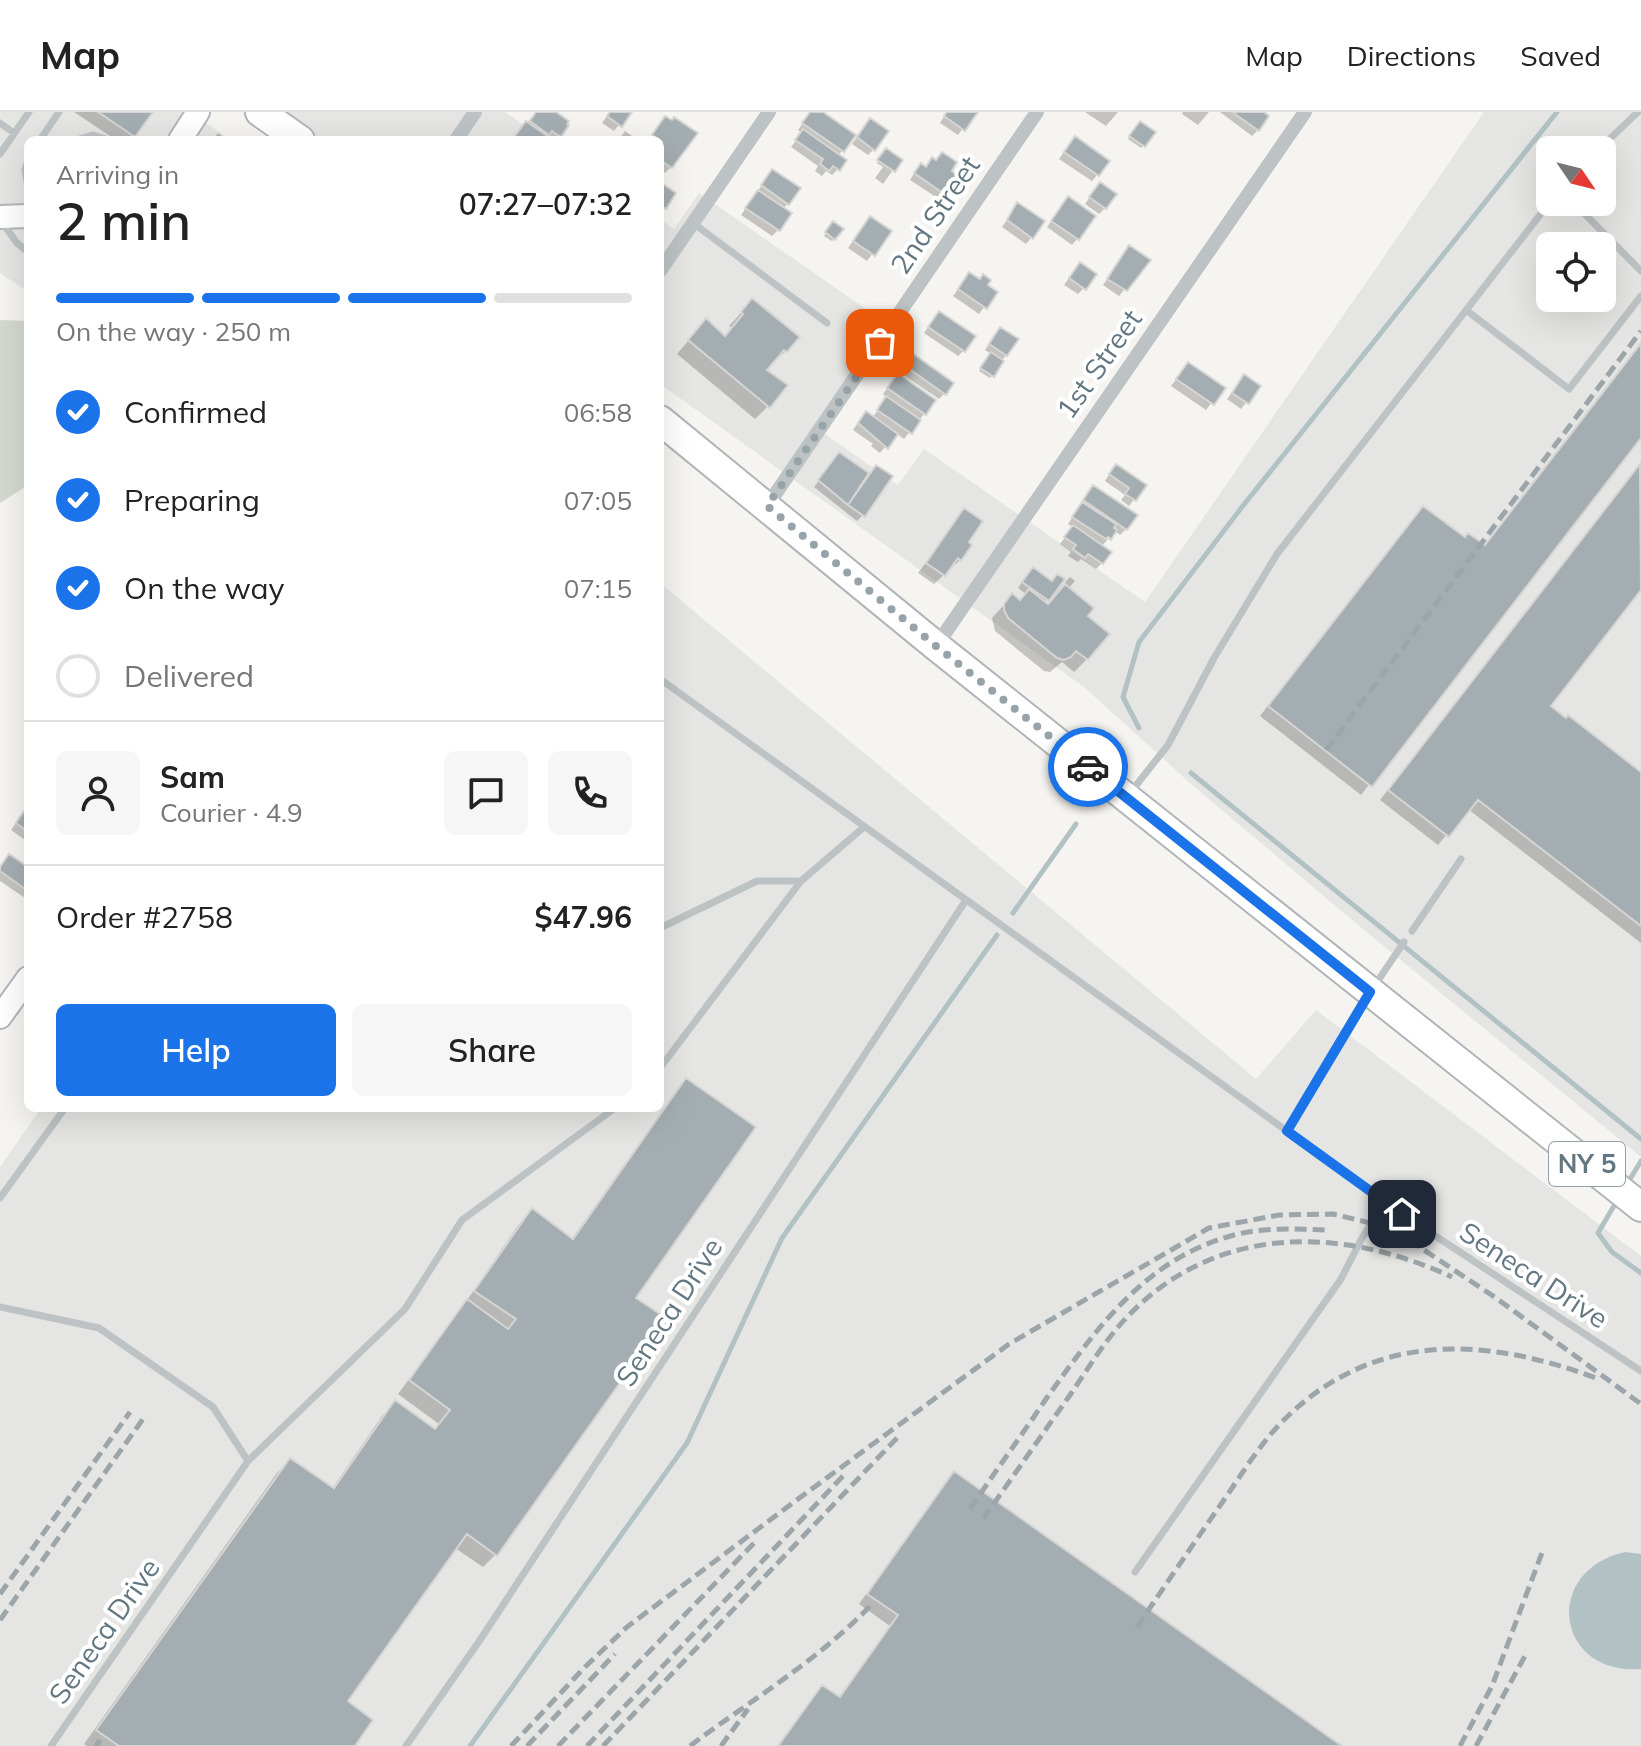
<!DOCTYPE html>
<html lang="en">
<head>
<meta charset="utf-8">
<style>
	:root { --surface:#fff; --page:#f6f6f6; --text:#222; --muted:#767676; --line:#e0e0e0; --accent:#1a73e8 }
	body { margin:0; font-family:Mulish,sans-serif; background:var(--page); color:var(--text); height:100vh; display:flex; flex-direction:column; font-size:30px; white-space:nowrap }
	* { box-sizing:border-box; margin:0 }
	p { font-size:26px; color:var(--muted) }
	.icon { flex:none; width:44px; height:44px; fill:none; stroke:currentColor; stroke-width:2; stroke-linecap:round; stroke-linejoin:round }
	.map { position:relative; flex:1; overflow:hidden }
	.details { position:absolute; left:24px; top:24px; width:640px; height:976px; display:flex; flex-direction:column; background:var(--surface); border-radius:12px; box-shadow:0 8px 32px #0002 }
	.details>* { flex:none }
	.needle { width:52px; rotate:125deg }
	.fabs { position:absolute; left:1536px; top:24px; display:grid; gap:16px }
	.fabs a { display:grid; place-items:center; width:80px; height:80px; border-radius:12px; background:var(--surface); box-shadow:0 8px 32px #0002; font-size:40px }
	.pin { position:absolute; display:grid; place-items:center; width:68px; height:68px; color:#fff; margin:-34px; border-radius:16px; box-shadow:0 4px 12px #0006 }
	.courier { position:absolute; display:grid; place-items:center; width:80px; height:80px; margin:-40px; border:6px solid #1a73e8; border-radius:50%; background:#fff; color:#222; box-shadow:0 2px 10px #0007 }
	.overview em { font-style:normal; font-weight:600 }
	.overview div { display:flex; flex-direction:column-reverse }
	.overview { display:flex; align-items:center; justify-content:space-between; height:136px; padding:0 32px }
	h1 { font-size:52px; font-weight:600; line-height:60px }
	.bar { display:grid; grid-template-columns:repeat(4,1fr); gap:12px 8px; align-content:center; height:96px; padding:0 32px }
	.bar i { height:10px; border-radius:6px; background:var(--line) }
	.bar .selected { background:var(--accent) }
	.bar p { grid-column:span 4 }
	.line { display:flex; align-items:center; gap:20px; padding:0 32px; border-top:2px solid var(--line) }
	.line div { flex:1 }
	.round { display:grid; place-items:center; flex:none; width:84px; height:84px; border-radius:12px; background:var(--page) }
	ol { padding:0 32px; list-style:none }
	li { display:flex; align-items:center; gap:24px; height:88px }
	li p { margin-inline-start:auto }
	li .icon { padding:8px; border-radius:50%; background:var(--accent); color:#fff; stroke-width:4 }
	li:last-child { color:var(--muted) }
	li i { width:44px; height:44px; border:4px solid var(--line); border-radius:50% }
	.button { display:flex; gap:16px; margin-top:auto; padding:16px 32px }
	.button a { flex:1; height:92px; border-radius:12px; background:var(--accent); color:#fff; font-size:32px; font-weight:600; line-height:92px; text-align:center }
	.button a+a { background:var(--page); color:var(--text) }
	header { display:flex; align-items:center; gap:48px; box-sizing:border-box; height:112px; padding:0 40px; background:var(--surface); border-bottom:2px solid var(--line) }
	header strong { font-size:38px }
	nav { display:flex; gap:44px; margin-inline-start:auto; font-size:28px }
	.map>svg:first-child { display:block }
	.built { fill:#e5e6e4; fill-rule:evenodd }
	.green { fill:#d4d9d0 }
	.water { fill:#b2c2c4 }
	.shadow { fill:#0003 }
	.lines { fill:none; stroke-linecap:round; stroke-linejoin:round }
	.stream { stroke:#b2c2c4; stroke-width:5 }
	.building { fill:#a4aeb2; stroke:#d6d5d3; stroke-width:2 }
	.secondary-casing { stroke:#b0b6ba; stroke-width:26 }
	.highway-casing { stroke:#b1b5b8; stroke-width:32 }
	.lane { stroke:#bdc2c5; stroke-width:7 }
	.street { stroke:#bdc2c5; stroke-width:14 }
	.secondary { stroke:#fff; stroke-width:22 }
	.highway { stroke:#fff; stroke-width:28 }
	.rail { stroke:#9ca5a9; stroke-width:5; stroke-dasharray:12 6; stroke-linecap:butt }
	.done { stroke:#96a3a8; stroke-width:8; stroke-dasharray:0 14.4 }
	.route { stroke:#1a73e8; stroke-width:10 }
	.labels { text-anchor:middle; stroke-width:8; stroke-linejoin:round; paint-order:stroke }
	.shield { fill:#fff; stroke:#92a0a8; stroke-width:2 }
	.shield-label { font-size:26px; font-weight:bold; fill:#637782 }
	.street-label { font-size:28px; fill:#637782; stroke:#fff }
</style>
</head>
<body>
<header>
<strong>Map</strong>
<nav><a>Map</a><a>Directions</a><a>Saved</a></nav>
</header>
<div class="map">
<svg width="1641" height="1634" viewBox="0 0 1641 1634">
	<rect width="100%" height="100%" fill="#f5f4f0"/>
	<path class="built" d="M0 0H190L231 28H28V180L0 161Z
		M275 0H505L545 28H315Z
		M1484 0H1641V1045L1364 818 1191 672 1084 575 660 272V107L674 117 699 81 889 213 818 317 898 373 924 337 1145 490ZM1550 38H1602V90H1550ZM1550 134H1602V186H1550Z
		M660 471 1256 967 1316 898 1641 1144V1634H0V1055L41 996H660Z"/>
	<path class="green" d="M0 208 28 209V373L0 391Z"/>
	<path class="water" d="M1625 1440 1641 1442V1557C1556 1564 1541 1459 1625 1440Z"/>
	<path class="shadow" d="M74 0H150L130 28H116Z
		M536 0H552L560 24 556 28H513Z
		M610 0H629L614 19 602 11Z
		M811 0H819L842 39 837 44 838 57 832 63 826 59 822 64 815 59 818 54 791 35 802 21 798 18Z
		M947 0H975L958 23 940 11Z
		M1085 0H1118L1106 14Z
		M1183 0H1209L1198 13 1182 2Z
		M1220 0H1260L1258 18 1252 24Z
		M665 6 671 55 665 61 660 58V28H649Z
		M865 14 874 37 868 43 852 32Z
		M1138 14 1153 21 1141 36 1128 27Z
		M625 19 638 28H619Z
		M218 21 226 27 225 28H213Z
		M1069 33 1097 63 1092 69 1059 47Z
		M883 41 900 48 883 72 875 66 883 55 877 51Z
		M932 48 945 81 939 87 910 68 915 60 925 56Z
		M772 59 788 92 782 97 778 118 772 124 741 103Z
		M1094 79 1105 96 1099 102 1085 92Z
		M1017 93 1031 126 1026 132 1002 115Z
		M1063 93 1077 127 1072 133 1047 115Z
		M864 113 889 120 867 149 848 136Z
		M831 114 834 127 832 129 824 124Z
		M1129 136 1148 148 1119 184 1103 173Z
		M1074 159 1084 176 1078 182 1064 173Z
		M964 169H979L995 180 979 202 953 184Z
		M752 189 786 239 764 258 768 294 755 307 677 242 694 222 724 226 732 216 729 214Z
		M933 208 964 238 958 244 924 221Z
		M995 223 1006 243 990 266 979 259 991 242 985 238Z
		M1641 232V323L1361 683 1260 604 1414 406 1484 435Z
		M912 244 945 281 939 287 899 260Z
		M1188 252 1223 276 1206 298 1171 274Z
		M892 270 924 302 904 327 896 321 880 341 871 334 873 332 853 318 860 308 872 306 887 286 883 282Z
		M1239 271 1259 274 1241 297 1227 287Z
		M840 342 869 363 863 403 857 409 814 375Z
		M1640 354 1641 475 1548 594 1641 662V831L1468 697 1438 733 1380 688Z
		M1110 361 1144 374 1129 394 1121 388 1125 383 1105 369Z
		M1088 381 1126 417 1120 423 1115 419 1101 435 1102 451 1096 457 1081 447 1078 450 1068 444 1071 440 1060 432 1073 415 1068 412Z
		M964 399 969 433 960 448 934 472 918 461Z
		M1027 463 1052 471 1062 468 1045 490 1047 492 1065 475 1063 473 1070 465 1075 469 1068 477 1085 504 1087 547 1074 560 1062 550 1050 560 1044 559 995 519 992 506 1012 484 1019 490 1027 483 1018 476Z
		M28 699V725L25 728 11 718 21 704Z
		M0 755 28 758V783L25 786 0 769Z
		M687 969 496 1442 483 1455 455 1436 345 1589 353 1634H87L84 1632 277 1361 290 1348 332 1377 382 1304 395 1291 434 1318 439 1312 398 1282 463 1194 519 1112 532 1099 571 1128 674 982Z
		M955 1361 1338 1634H778L822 1575 838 1586 890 1514 859 1492 945 1371Z"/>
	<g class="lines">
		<path class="stream" d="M1139 616 1123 585 1139 530 1242 395 1557 0
			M1191 661 1641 1027
			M1013 801 1076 712
			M1627 1072 1641 1049
			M1618 1087 1598 1121 1612 1140 1641 1161
			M470 1634 687 1331 782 1126 997 823"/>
	</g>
	<path class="building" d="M98 0H153L135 25Z
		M536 0H556L569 9 567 12 569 13 561 25 552 19 549 23 530 9Z
		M610 0H632L622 15 607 4Z
		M810 0H823L856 23 844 40 802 11Z
		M947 0H978L965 19 944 4Z
		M1232 0H1264L1269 4 1259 19Z
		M665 4 672 8 674 5 698 21 672 56 660 48 662 30 652 23Z
		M870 6 889 19 875 39 857 25Z
		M526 9 553 28H521L515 24Z
		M1140 9 1156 20 1145 35 1129 24Z
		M803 17 847 48 840 59 833 54 829 59 820 52 823 47 795 28Z
		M1075 24 1110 49 1099 64 1064 40Z
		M886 36 903 48 895 60 877 48Z
		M942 40 957 50 952 59 959 64 946 83 914 61 921 51 926 55 932 45 936 48Z
		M772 57 801 76 789 93 761 73Z
		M660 70 676 81 666 97 660 94Z
		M1100 70 1117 82 1106 97 1089 85Z
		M758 78 792 101 780 119 745 96Z
		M1068 84 1096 104 1079 128 1051 109Z
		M1017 90 1045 109 1033 127 1007 108Z
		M870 104 892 119 875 144 853 129Z
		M833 109 844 117 835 128 825 120Z
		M1129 133 1151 148 1127 179 1107 167Z
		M1080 150 1097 162 1086 178 1069 166Z
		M969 160 980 167 983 162 991 168 988 173 998 180 987 197 958 177Z
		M752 186 800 225 787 240 784 238 767 258 788 273 770 296 688 228 706 206 725 224 743 202 741 200Z
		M939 199 976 224 965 240 928 215Z
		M1000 215 1019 227 1007 244 989 232Z
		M1641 231V326L1372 675 1268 594 1423 394 1465 425 1468 421 1485 433Z
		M991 240 1004 249 994 265 980 256Z
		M912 241 954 271 946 283 904 253Z
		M1188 250 1226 276 1214 293 1176 267Z
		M898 261 936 288 926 303 887 276Z
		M1244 262 1261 274 1249 292 1232 281Z
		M886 284 921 308 912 322 877 298Z
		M866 299 898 322 888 337 858 311Z
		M839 340 869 361 848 393 818 368Z
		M1116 352 1147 373 1136 389 1125 382 1129 376 1109 362Z
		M1640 352 1641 478 1551 594 1566 606 1568 603 1641 660V814L1478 688 1449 725 1388 678Z
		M876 353 893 364 865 405 848 393Z
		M1093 373 1138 403 1127 418 1083 388Z
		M1082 390 1116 412 1114 416 1117 418 1111 428 1108 425 1106 427 1072 405Z
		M964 396 983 409 969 430 972 433 961 449 958 446 945 464 926 451Z
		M1073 413 1112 440 1103 452 1088 442 1085 446 1073 437 1076 433 1064 425Z
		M1033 455 1052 469 1057 462 1065 467 1049 489 1022 470Z
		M1065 472 1094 496 1088 504 1110 522 1088 548 1076 539 1071 545 1064 548 1057 546 1008 506 1004 498V492L1012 481 1020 488 1029 477 1048 492Z
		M26 696 28 697V720L16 711Z
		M9 742 28 755V779L0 759V755Z
		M686 966 756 1015 636 1186 666 1206 497 1444 467 1422 348 1589 373 1608 355 1634H119L96 1618 290 1346 334 1376 395 1288 435 1317 450 1298 409 1268 467 1187 508 1217 516 1207 474 1179 532 1096 573 1127Z
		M954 1359 1149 1497 1342 1634H778L822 1573 840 1585 898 1503 867 1482Z"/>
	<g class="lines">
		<defs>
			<path id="secondary" d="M180 28 198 0
				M0 105 28 104
				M0 905 28 866"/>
			<path id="highway" d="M260 0 300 28
				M660 308 936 534 1641 1095"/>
		</defs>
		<use href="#secondary" class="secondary-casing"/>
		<use href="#highway" class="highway-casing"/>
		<path class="lane" d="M0 11 14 21
			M40 28 59 0
			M76 28 93 23 109 28
			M1598 38 1638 0
			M0 42 29 0
			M28 48 25 58 28 76
			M1573 90 1641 159
			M1 109 17 131 28 140
			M693 111 827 211
			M1466 198 1569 277 1641 184
			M660 567 1402 1102 1641 1259
			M1130 681 1168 633 1214 546 1277 442 1550 90
			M660 816 757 769H801
			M1412 819 1461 747
			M1375 873 1404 830
			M660 956 801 769 864 715
			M1287 1019 1368 883
			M0 1086 65 996
			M0 1195 99 1216 213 1295 248 1349
			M1135 1460 1341 1167 1362 1126 1385 1091
			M51 1634 248 1349 405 1197 462 1108 615 996
			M406 1634 480 1528 966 788"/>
		<path class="street" d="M456 28 475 0
			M660 159 769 0
			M767 394 1037 0
			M936 534 1305 0"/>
		<use href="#secondary" class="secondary"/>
		<use href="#highway" class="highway"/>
		<path class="rail" d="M1326 638 1641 219
			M970 1397C995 1360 1021 1324 1046 1287 1096 1217 1146 1146 1234 1123 1264 1115 1295 1117 1325 1118
			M983 1407C1012 1366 1041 1324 1070 1283 1088 1257 1105 1228 1127 1205 1217 1111 1341 1114 1452 1165
			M0 1482 130 1300
			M0 1508 143 1307
			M1137 1515C1166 1472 1196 1428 1226 1385 1245 1357 1264 1326 1289 1303 1379 1218 1488 1226 1596 1266
			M96 1634 100 1628
			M511 1634 585 1555 627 1515 794 1390 1009 1232 1209 1116 1279 1103 1333 1102 1391 1116 1496 1186 1641 1292
			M527 1634 615 1542
			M558 1634 755 1430
			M587 1634 843 1364
			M603 1634 897 1326
			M690 1634C751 1588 819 1548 872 1492
			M721 1634 748 1597
			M1460 1634 1492 1574 1543 1438
			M1476 1634 1526 1542"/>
	</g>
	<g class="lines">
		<path class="done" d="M880 231 767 394 936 534 1088 655"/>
		<path class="route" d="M1088 655 1370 880 1287 1019 1402 1102"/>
	</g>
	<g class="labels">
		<rect class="shield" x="1549" y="1030" width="76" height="44" rx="6"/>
		<g class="shield-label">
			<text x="1587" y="1061">NY 5</text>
		</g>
		<g class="street-label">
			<text transform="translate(935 103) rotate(-56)" y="10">2nd Street</text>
			<text transform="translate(1099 252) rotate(-55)" y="10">1st Street</text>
			<text transform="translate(1534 1163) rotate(33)" y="10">Seneca Drive</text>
			<text transform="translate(669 1200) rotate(-57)" y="10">Seneca Drive</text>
			<text transform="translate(104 1519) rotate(-55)" y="10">Seneca Drive</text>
		</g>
	</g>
</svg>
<div class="fabs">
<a><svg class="needle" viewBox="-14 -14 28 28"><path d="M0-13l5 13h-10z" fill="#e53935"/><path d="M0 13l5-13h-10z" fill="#767676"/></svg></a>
<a><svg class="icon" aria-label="locate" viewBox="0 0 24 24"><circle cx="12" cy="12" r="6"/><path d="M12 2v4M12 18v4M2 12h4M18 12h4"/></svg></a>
</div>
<div class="pin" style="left:880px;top:231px;background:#ea580c"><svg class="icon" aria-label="bag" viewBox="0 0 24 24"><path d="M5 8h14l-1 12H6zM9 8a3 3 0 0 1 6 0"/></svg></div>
<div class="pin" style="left:1402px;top:1102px;background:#1f2937"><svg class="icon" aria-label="home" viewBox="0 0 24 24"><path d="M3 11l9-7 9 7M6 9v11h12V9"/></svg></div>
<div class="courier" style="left:1088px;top:655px"><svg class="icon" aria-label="car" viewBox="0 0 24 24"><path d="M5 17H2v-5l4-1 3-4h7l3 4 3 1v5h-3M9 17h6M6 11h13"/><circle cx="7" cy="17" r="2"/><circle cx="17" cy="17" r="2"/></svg></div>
<section class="details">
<div class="overview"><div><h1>2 min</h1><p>Arriving in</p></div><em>07:27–07:32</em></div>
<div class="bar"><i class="selected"></i><i class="selected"></i><i class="selected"></i><i></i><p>On the way · 250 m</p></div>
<ol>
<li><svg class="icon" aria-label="check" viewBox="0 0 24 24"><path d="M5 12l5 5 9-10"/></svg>Confirmed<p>06:58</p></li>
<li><svg class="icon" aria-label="check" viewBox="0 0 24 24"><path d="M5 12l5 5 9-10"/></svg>Preparing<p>07:05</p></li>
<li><svg class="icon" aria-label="check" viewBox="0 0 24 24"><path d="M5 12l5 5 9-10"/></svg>On the way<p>07:15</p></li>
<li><i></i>Delivered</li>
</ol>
<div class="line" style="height:144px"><a class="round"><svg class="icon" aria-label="person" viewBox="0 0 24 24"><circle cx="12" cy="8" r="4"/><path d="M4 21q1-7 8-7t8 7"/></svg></a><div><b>Sam</b><p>Courier · 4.9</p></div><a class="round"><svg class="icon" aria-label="chat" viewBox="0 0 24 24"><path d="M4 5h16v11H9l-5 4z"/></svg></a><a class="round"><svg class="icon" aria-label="phone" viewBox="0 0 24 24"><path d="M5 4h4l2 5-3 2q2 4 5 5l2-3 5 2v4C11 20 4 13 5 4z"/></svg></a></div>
<div class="line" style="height:104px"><div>Order #2758</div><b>$47.96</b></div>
<div class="button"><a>Help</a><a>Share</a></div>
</section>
</div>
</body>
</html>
